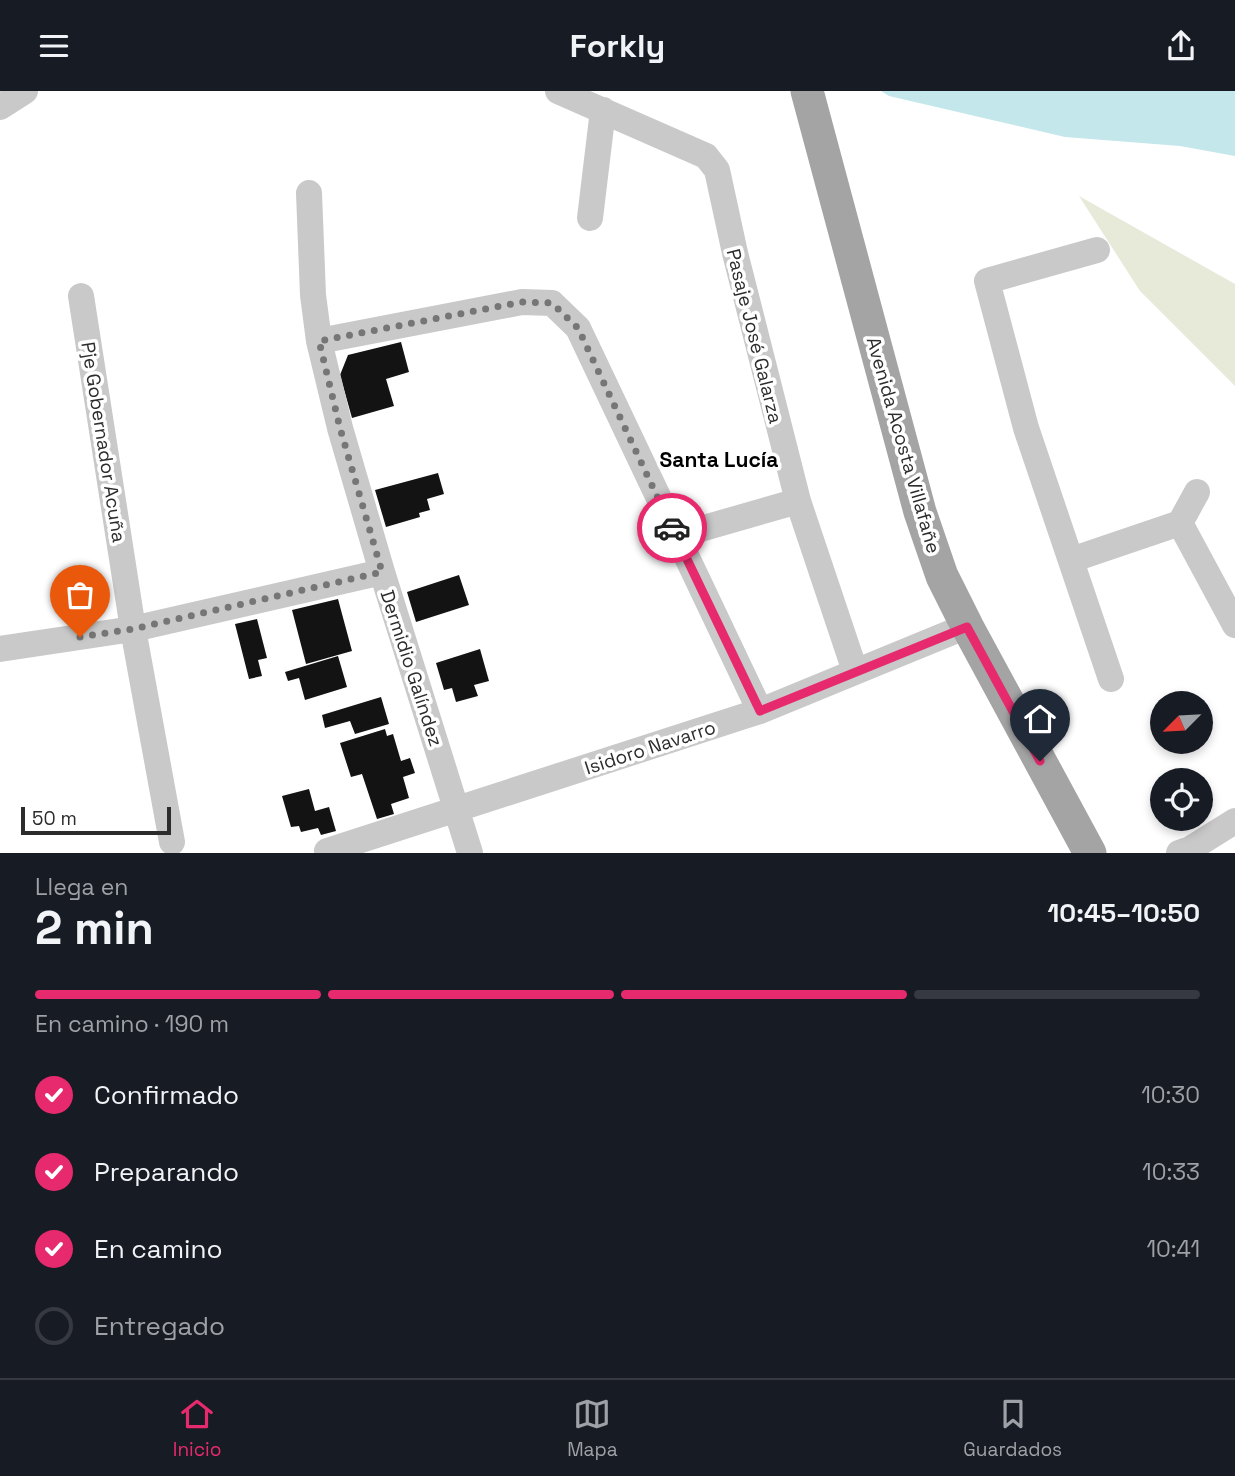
<!DOCTYPE html>
<html lang="es">
<head>
<meta charset="utf-8">
<style>
	:root { --surface:#171b24; --page:#242831; --text:#f1f3f6; --muted:#9ea1a6; --line:#363941; --accent:#e72a6e }
	body { margin:0; font-family:"Space Grotesk",sans-serif; background:var(--page); color:var(--text); height:100vh; display:flex; flex-direction:column; font-size:26px; white-space:nowrap }
	* { box-sizing:border-box; margin:0 }
	p { font-size:23px; color:var(--muted) }
	.icon { flex:none; width:38px; height:38px; fill:none; stroke:currentColor; stroke-width:2; stroke-linecap:round; stroke-linejoin:round }
	.map { position:relative; height:762px; overflow:hidden }
	.details { display:flex; flex-direction:column; background:var(--surface); flex:1 }
	.details>* { flex:none }
	.needle { width:46px; rotate:246deg }
	.controls { position:absolute; left:1150px; top:600px; display:grid; gap:14px }
	.controls a { display:grid; place-items:center; width:63px; height:63px; border-radius:50%; background:var(--surface); box-shadow:0 4px 10px #0003; font-size:35px }
	.scale { position:absolute; left:21px; bottom:18px; width:150px; box-sizing:border-box; padding-left:7px; border:4px solid #2c2c2c; border-top:0; font-size:19px; line-height:24px; white-space:nowrap; color:#2c2c2c; -webkit-text-stroke:5px #fff; paint-order:stroke }
	.pin { position:absolute; display:grid; place-items:center; width:60px; height:60px; color:#fff; margin:-72px -30px; border-radius:50% 50% 50% 0; rotate:-45deg; box-shadow:0 0 7px #0007 }
	.pin .icon { rotate:45deg }
	.courier { position:absolute; display:grid; place-items:center; width:70px; height:70px; margin:-35px; border:5px solid #e72a6e; border-radius:50%; background:#fff; color:#222; box-shadow:0 2px 9px #0007 }
	.head em { font-style:normal; font-weight:700 }
	.head div { display:flex; flex-direction:column-reverse }
	.head { display:flex; align-items:center; justify-content:space-between; height:119px; padding:0 35px }
	h1 { font-size:46px; font-weight:700; line-height:52px }
	.bar { display:grid; grid-template-columns:repeat(4,1fr); gap:10px 7px; align-content:center; height:84px; padding:0 35px }
	.bar i { height:9px; border-radius:5px; background:var(--line) }
	.bar .on { background:var(--accent) }
	.bar p { grid-column:span 4 }
	ol { padding:0 35px; list-style:none }
	li { display:flex; align-items:center; gap:21px; height:77px }
	li p { margin-inline-start:auto }
	li .icon { padding:7px; border-radius:50%; background:var(--accent); color:#fff; stroke-width:4 }
	li:last-child { color:var(--muted) }
	li i { width:38px; height:38px; border:4px solid var(--line); border-radius:50% }
	header { display:flex; justify-content:space-between; align-items:center; height:91px; padding:0 35px; background:var(--surface); font-size:32px; font-weight:700 }
	.tabs { display:flex; justify-content:space-around; align-items:center; height:98px; border-top:2px solid var(--line); background:var(--surface); font-size:19px; color:var(--muted) }
	.tabs a { display:grid; justify-items:center; gap:4px }
	.tabs .on { color:var(--accent) }
	.map>svg:first-child { display:block }
	.green { fill:#e7ead9 }
	.water { fill:#c4e7eb }
	.building { fill:#131313 }
	.lines { fill:none; stroke-linecap:round; stroke-linejoin:round }
	.minor { stroke:#c9c9c9; stroke-width:26 }
	.major { stroke:#a4a4a4; stroke-width:33 }
	.done { stroke:#767676; stroke-width:7; stroke-dasharray:0 12.6 }
	.route { stroke:#e72a6e; stroke-width:9 }
	.labels { text-anchor:middle; stroke-width:7; stroke-linejoin:round; paint-order:stroke }
	.street-label { font-size:19px; fill:#2c2c2c; stroke:#fff }
	.neighbourhood-label { font-size:21px; font-weight:bold; fill:#000; stroke:#fff }
</style>
</head>
<body>
<header><svg class="icon" aria-label="menu" viewBox="0 0 24 24"><path d="M4 6h16M4 12h16M4 18h16"/></svg>Forkly<svg class="icon" aria-label="share" viewBox="0 0 24 24"><path d="M12 15V3M7 8l5-5 5 5M5 13v7h14v-7"/></svg></header>
<div class="map">
<svg width="1235" height="762" viewBox="0 0 1235 762">
	<rect width="100%" height="100%" fill="#fff"/>
	<path class="green" d="M1079 105 1235 193V295L1140 200Z"/>
	<path class="water" d="M881 0H1235V65L1180 55 1065 46 889 5Z"/>
	<path class="building" d="M401 251 409 281 386 288 394 315 352 327 340 284 348 264Z
		M438 382 444 403 427 408 430 419 419 422 420 426 386 436 375 399Z
		M459 484 469 514 416 531 407 501Z
		M338 508 352 560 306 573 292 519Z
		M257 528 267 567 258 569 262 585 249 588 235 533Z
		M480 558 489 590 474 594 478 605 456 611 452 597 444 599 436 572Z
		M338 565 347 596 305 609 299 587 288 590 285 581Z
		M381 606 389 633 355 643 350 630 325 637 322 624Z
		M385 638 387 645 393 643 401 670 410 667 415 682 403 686 409 707 391 713 394 723 377 728 362 683 351 686 340 652Z
		M309 698 315 720 329 716 336 740 321 744 318 737 301 741 299 735 291 736 282 705Z"/>
	<g class="lines">
		<path class="minor" d="M558 0 706 65 717 79 735 162 798 410 855 580
			M0 16 25 0
			M309 102 313 204 319 250 340 337 382 481 470 762
			M590 127 603 19
			M1097 159 987 190 1026 337 1111 588
			M81 205 133 538 172 751
			M319 250 522 211 552 212 578 237 760 620
			M1180 432 1235 534
			M676 445 798 410
			M1071 469 1180 432 1197 401
			M0 558 133 538 382 481
			M327 760 760 620 967 535
			M1179 762 1190 758 1235 730"/>
		<path class="major" d="M807 0 920 421 942 485 967 535 1090 762"/>
	</g>
	<g class="lines">
		<path class="done" d="M80 546 133 538 382 481 340 337 319 250 522 211 552 212 578 237 672 437"/>
		<path class="route" d="M672 437 760 620 967 536 1040 670"/>
	</g>
	<g class="labels">
		<g class="street-label">
			<text transform="translate(755 245) rotate(76)" y="7">Pasaje José Galarza</text>
			<text transform="translate(104 351) rotate(81)" y="7">Pje Gobernador Acuña</text>
			<text transform="translate(904 354) rotate(74)" y="7">Avenida Acosta Villafañe</text>
			<text transform="translate(412 577) rotate(72)" y="7">Dermidio Galíndez</text>
			<text transform="translate(650 656) rotate(-18)" y="7">Isidoro Navarro</text>
		</g>
		<g class="neighbourhood-label">
			<text x="719" y="376">Santa Lucía</text>
		</g>
	</g>
</svg>
<div class="controls">
<a><svg class="needle" viewBox="-14 -14 28 28"><path d="M0-13l5 13h-10z" fill="#e53935"/><path d="M0 13l5-13h-10z" fill="#9ea1a6"/></svg></a>
<a><svg class="icon" aria-label="locate" viewBox="0 0 24 24"><circle cx="12" cy="12" r="6"/><path d="M12 2v4M12 18v4M2 12h4M18 12h4"/></svg></a>
</div>
<div class="scale">50 m</div>
<div class="pin" style="left:80px;top:546px;background:#ea580c"><svg class="icon" aria-label="bag" viewBox="0 0 24 24"><path d="M5 8h14l-1 12H6zM9 8a3 3 0 0 1 6 0"/></svg></div>
<div class="pin" style="left:1040px;top:670px;background:#1f2937"><svg class="icon" aria-label="home" viewBox="0 0 24 24"><path d="M3 11l9-7 9 7M6 9v11h12V9"/></svg></div>
<div class="courier" style="left:672px;top:437px"><svg class="icon" aria-label="car" viewBox="0 0 24 24"><path d="M5 17H2v-5l4-1 3-4h7l3 4 3 1v5h-3M9 17h6M6 11h13"/><circle cx="7" cy="17" r="2"/><circle cx="17" cy="17" r="2"/></svg></div>
</div>
<section class="details">
<div class="head"><div><h1>2 min</h1><p>Llega en</p></div><em>10:45–10:50</em></div>
<div class="bar"><i class="on"></i><i class="on"></i><i class="on"></i><i></i><p>En camino · 190 m</p></div>
<ol>
<li><svg class="icon" aria-label="check" viewBox="0 0 24 24"><path d="M5 12l5 5 9-10"/></svg>Confirmado<p>10:30</p></li>
<li><svg class="icon" aria-label="check" viewBox="0 0 24 24"><path d="M5 12l5 5 9-10"/></svg>Preparando<p>10:33</p></li>
<li><svg class="icon" aria-label="check" viewBox="0 0 24 24"><path d="M5 12l5 5 9-10"/></svg>En camino<p>10:41</p></li>
<li><i></i>Entregado</li>
</ol>
</section>
<nav class="tabs">
<a class="on"><svg class="icon" aria-label="home" viewBox="0 0 24 24"><path d="M3 11l9-7 9 7M6 9v11h12V9"/></svg>Inicio</a>
<a><svg class="icon" aria-label="map" viewBox="0 0 24 24"><path d="M3 6l6-2 6 2 6-2v14l-6 2-6-2-6 2zM9 4v14M15 6v14"/></svg>Mapa</a>
<a><svg class="icon" aria-label="saved" viewBox="0 0 24 24"><path d="M7 4h10v16l-5-4-5 4z"/></svg>Guardados</a>
</nav>
</body>
</html>
